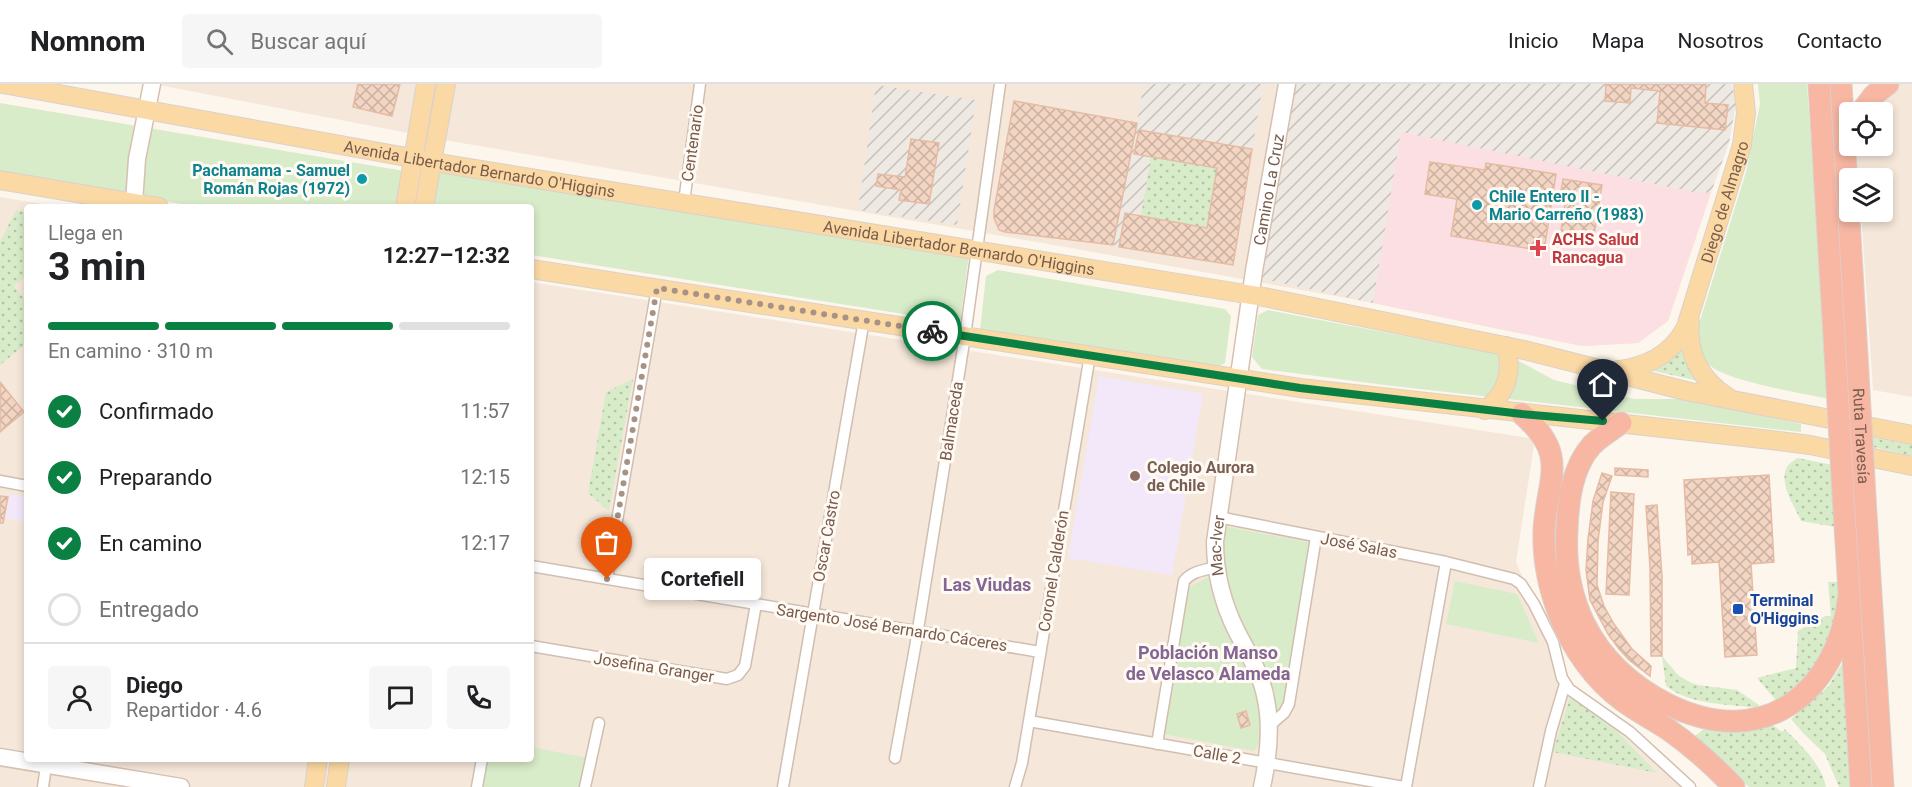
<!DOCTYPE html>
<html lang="es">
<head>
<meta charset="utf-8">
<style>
	:root { --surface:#fff; --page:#f6f6f6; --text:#202124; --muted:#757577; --line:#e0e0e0; --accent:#0b8043 }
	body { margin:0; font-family:Roboto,sans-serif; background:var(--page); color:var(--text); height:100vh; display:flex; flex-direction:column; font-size:22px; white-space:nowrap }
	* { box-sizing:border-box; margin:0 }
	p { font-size:20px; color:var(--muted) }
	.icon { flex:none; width:33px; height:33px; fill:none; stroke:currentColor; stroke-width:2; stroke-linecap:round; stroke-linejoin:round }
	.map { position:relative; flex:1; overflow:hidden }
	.sheet { position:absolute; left:24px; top:120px; width:510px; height:558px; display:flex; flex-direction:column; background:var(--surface); border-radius:6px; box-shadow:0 3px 9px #0003 }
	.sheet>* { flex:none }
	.controls { position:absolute; left:1839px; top:18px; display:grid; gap:12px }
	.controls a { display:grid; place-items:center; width:54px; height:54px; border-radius:6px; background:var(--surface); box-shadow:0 3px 9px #0003; font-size:30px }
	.pin { position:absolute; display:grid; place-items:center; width:51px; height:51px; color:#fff; margin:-62px -26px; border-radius:50% 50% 50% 0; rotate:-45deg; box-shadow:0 0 6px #0007 }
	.pin .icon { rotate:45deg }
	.courier { position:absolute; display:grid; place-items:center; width:60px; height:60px; margin:-30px; border:4px solid #0b8043; border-radius:50%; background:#fff; color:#222; box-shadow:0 2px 8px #0007 }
	.bubble { position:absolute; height:42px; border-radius:6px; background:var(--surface); box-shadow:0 3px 9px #0003; font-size:20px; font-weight:700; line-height:42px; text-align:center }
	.overview em { font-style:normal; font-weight:700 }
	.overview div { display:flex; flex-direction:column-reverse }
	.overview { display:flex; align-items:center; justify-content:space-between; height:102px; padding:0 24px }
	h1 { font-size:39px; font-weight:700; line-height:45px }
	.bar { display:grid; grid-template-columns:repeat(4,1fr); gap:9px 6px; align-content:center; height:72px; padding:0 24px }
	.bar i { height:8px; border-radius:4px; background:var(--line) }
	.bar .selected { background:var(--accent) }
	.bar p { grid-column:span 4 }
	.line { display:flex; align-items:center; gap:15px; padding:0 24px; border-top:2px solid var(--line) }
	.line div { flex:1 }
	.round { display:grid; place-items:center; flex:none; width:63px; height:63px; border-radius:6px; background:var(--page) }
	ol { padding:0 24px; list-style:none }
	li { display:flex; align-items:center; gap:18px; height:66px }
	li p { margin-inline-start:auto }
	li .icon { padding:6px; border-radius:50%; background:var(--accent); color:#fff; stroke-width:4 }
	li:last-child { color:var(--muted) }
	li i { width:33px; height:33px; border:3px solid var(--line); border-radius:50% }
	header { display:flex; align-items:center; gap:36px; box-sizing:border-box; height:84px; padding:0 30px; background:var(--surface); border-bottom:2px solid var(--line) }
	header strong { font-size:28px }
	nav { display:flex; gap:33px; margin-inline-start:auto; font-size:21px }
	.search { width:420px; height:54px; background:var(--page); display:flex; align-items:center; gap:15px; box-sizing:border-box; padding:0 21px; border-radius:6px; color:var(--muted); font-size:22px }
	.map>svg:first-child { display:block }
	.residential { fill:#f5e8da }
	.industrial { fill:url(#industrial-furrows) }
	.education { fill:#f3e8fa }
	.medical { fill:#fbdfe3 }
	.grass { fill:url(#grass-dots) }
	.green { fill:#d8ecc9 }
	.building { fill:url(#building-cross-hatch); stroke:#e6bba3; stroke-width:1.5 }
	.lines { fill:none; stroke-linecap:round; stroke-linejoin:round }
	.street-casing { stroke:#d1beb0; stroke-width:13 }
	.secondary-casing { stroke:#d6c0b0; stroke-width:19 }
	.primary-casing { stroke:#dad1cd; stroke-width:20 }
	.highway-casing { stroke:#dad1cd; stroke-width:23 }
	.street { stroke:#fff; stroke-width:10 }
	.secondary { stroke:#fff; stroke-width:16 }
	.primary { stroke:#fbd9a5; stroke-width:18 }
	.highway { stroke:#f7b7a3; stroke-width:21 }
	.highway-bridge-casing { stroke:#dad1cd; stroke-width:23; stroke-linecap:butt }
	.highway-bridge { stroke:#f7b7a3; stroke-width:21 }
	.done { stroke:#a89285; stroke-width:6; stroke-dasharray:0 10.8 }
	.route { stroke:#0b8043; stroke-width:8 }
	.culture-dot { fill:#0f9aa8; stroke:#fffaf3; stroke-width:2 }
	.health-dot { fill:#e0444e; stroke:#fffaf3; stroke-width:2 }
	.education-dot { fill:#8d6e63; stroke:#fffaf3; stroke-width:2 }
	.transit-dot { fill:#1a4fb4; stroke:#fffaf3; stroke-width:2 }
	.labels { text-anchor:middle; stroke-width:6; stroke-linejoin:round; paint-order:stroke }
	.street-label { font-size:16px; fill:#7a5c4d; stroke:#fffaf3 }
	.culture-label { font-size:16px; font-weight:bold; fill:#0d838f; stroke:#fffaf3; text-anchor:end }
	.health-label { font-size:16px; font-weight:bold; fill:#be3a42; stroke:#fffaf3; text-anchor:start }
	.education-label { font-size:16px; font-weight:bold; fill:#785e54; stroke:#fffaf3; text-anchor:start }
	.transit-label { font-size:16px; font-weight:bold; fill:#164399; stroke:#fffaf3; text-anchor:start }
	.neighbourhood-label { font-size:18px; font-weight:bold; fill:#846695; stroke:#fffaf3 }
</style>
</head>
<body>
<header>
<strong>Nomnom</strong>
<div class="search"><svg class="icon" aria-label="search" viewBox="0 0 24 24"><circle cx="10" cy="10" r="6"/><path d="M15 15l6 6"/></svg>Buscar aquí</div>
<nav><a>Inicio</a><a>Mapa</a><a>Nosotros</a><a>Contacto</a></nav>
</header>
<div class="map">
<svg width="1912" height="703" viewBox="0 0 1912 703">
	<defs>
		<pattern id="industrial-furrows" width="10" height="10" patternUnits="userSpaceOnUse" patternTransform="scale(1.5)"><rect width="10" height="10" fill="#efe9e4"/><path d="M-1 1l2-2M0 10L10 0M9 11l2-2" fill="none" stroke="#c7c0bb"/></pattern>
		<pattern id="grass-dots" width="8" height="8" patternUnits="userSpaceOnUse" patternTransform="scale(1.5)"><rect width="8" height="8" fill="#d8ecc9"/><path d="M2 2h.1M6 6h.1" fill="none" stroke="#b4c2a5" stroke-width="1.8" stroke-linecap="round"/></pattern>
		<pattern id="building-cross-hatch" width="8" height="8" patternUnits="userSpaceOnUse" patternTransform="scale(1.5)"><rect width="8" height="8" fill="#f3d5c3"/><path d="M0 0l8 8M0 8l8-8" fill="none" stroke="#cab0a1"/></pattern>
	</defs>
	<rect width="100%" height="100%" fill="#fdf6ec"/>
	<path class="residential" d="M154 0H1731L1668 237 1638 259 1582 262 1373 219 1071 164 444 56Z
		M1901 0H1912V313L1873 306 1861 128H1882V94H1858L1856 66 1859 62H1882V28H1875L1886 6Z
		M0 113 61 123H27V675H531V198L1535 355 1516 478 1569 599 1698 703H0Z"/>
	<path class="industrial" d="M1144 0H1263L1233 181 1113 161Z
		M1294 0H1731L1737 15 1729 59 1711 109 1693 108 1402 49 1373 219 1259 194Z
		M876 1 976 16 957 141 858 126Z"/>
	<path class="education" d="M1099 292 1203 310 1172 491 1068 474Z
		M9 410 27 413V438L5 434Z"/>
	<path class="medical" d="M1401 48 1693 108 1711 109 1668 237 1638 259 1582 262 1373 219Z"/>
	<path class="grass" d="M1151 72 1217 84 1207 144 1141 132Z
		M16 126 27 128V191L14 202 27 218V259L0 281V158Z
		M1680 260 1703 298 1645 285Z
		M633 295 609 427 588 409 606 308Z
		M1869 353 1912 361V372L1869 362Z
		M1798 374 1833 381 1836 443 1801 437C1795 423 1778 399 1787 383 1789 380 1794 376 1798 374Z
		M1828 498H1841L1843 510 1822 583 1779 620 1757 594 1796 584 1798 547 1825 532H1831Z
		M1662 572 1678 591 1689 598 1698 601 1737 606 1759 621 1758 624C1728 620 1690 621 1666 602Z
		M1843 578H1844L1853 703H1839L1825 670 1803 649 1791 635 1828 603Z
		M1570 613 1613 643 1657 689 1553 668Z
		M1773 641 1782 648 1785 645C1801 662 1821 679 1826 703H1749L1693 654 1706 643C1729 648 1750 646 1773 641Z"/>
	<path class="green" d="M1758 0H1807L1829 315C1802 309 1732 298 1712 283 1698 273 1697 254 1699 240L1746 88 1760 20Z
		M0 19 404 87 399 123H199L0 89Z
		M438 83 969 170 960 239 531 171V123H432Z
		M998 186 1225 225 1231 232 1225 279 1215 284 980 246 986 192Z
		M1268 226 1504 271 1515 275 1554 296 1635 315H1686L1801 340V348L1385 301 1262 285 1252 273 1258 231Z
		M1224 442 1311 459 1283 622 1254 667 1163 650 1189 503 1222 486Z
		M1455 497 1517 510 1539 559 1446 540Z
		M531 663 588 674 583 703H482L487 675H531Z"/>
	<path class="building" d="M358 0H400L392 32 353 23Z
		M1606 0H1706L1705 19 1728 21 1725 46 1657 39 1660 7 1631 4 1630 19 1605 17Z
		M1014 17 1137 39 1113 161 1005 148 999 146 994 134V126Z
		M1139 46 1252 65 1233 181 1119 163 1125 129 1207 144 1217 84 1134 70Z
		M911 55 939 59 929 120 899 116 901 106 876 102 878 90 905 93Z
		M1430 78 1485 86 1486 79 1556 90 1544 167 1451 152 1457 115 1425 110Z
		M1563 95 1602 101 1593 158 1560 153 1567 107H1561Z
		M0 298 24 328 0 348Z
		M1615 384 1648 386V393L1615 391Z
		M1602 389 1612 392 1603 418 1598 457 1597 501 1604 522 1614 540 1632 565 1651 582 1650 592 1629 576 1619 565 1608 550 1590 516 1586 486 1588 455 1593 417Z
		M1769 391 1774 478 1751 480 1757 571 1725 573 1719 478 1692 480V470L1688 471 1684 396Z
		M1611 408 1634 410 1629 511 1606 510Z
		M0 412 8 413 3 439H0Z
		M1657 421 1662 492V572H1651L1650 484 1646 422Z
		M1246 627 1250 641 1241 644 1237 630Z"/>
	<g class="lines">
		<defs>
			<path id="street" d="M684 118 700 0
				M0 397 27 402
				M1218 433 1446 478 1514 495 1521 500 1534 520 1553 558 1562 594 1569 605 1630 648 1690 703
				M531 482 1040 568
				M607 495 657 204
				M531 562 727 595 738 591 745 582 756 520
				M1029 637 1404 703
				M1269 642 1284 629 1289 620 1316 453
				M1157 660 1184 497C1192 487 1205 486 1217 483
				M895 674 916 558 965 252 1000 0
				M43 703 47 675
				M477 703 482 675
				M585 703 599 639
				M783 703 864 236
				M1015 703 1022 679 1090 271
				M1406 703 1446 478
				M1539 703 1551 647 1565 600"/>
			<g id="secondary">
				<path d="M134 119 137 75 152 0"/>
				<path d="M0 673 181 703"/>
				<path id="s1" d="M1262 703C1268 675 1272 645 1266 616 1262 591 1248 569 1237 548 1223 520 1215 490 1215 458L1254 187 1287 0"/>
			</g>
			<g id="primary">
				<path id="s2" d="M3 0 451 81 1264 213 1524 266 1686 307 1912 351"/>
				<path d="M0 96 159 123"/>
				<path d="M405 123 426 0"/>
				<path d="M424 123 446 0"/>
				<path d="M531 185 1300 304 1771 356 1810 361 1912 382"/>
				<path d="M1690 237C1686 269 1701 297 1729 314"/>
				<path id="s3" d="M1614 287C1645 283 1671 272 1686 243L1742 61 1746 29 1743 0"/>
				<path d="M1485 326C1507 309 1513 288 1506 262"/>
				<path d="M314 703 318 675"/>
				<path d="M336 703 340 675"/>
			</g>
			<path id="highway" d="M1819 0 1835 267
				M1841 0 1857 272
				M1861 28 1874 11 1888 0
				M1522 330C1570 372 1547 394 1544 446 1543 475 1549 504 1559 530 1572 564 1594 596 1623 617 1638 628 1654 636 1669 646 1693 663 1714 682 1734 703
				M1621 339C1612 346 1601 352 1592 361 1572 383 1568 417 1567 446 1565 478 1570 510 1584 539 1602 575 1632 602 1667 620 1763 668 1838 610 1849 511
				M1843 409 1861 703
				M1865 414 1883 703"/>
		</defs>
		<use href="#street" class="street-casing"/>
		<use href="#secondary" class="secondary-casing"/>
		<use href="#primary" class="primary-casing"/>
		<use href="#highway" class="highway-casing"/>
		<use href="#street" class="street"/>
		<use href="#secondary" class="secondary"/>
		<use href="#primary" class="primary"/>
		<use href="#highway" class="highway"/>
		<defs>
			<g id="highway-bridge">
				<path d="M1835 267 1843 409"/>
				<path id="s4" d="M1857 272 1865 414"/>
			</g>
		</defs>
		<use href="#highway-bridge" class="highway-bridge-casing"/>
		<use href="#highway-bridge" class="highway-bridge"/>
	</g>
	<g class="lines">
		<path class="done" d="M607 495 657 204 932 247"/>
		<path class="route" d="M932 247 1300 304 1522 330 1603 337"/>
	</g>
	<g class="culture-dot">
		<circle cx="362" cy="95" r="6"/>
		<circle cx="1477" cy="121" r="6"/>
	</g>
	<path class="health-dot" d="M1535 155h6v6h6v6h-6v6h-6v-6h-6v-6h6z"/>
	<circle class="education-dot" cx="1135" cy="392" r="6"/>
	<rect class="transit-dot" x="1732" y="519" width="12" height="12" rx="3"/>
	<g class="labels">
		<g class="street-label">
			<text transform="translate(692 59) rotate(-82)" y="6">Centenario</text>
			<text dy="6" stroke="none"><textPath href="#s2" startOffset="484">Avenida Libertador Bernardo O'Higgins</textPath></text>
			<text dy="6" stroke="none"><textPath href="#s1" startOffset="612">Camino La Cruz</textPath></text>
			<text dy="6" stroke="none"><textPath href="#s3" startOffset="219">Diego de Almagro</textPath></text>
			<text dy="6" stroke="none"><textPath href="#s2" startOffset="970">Avenida Libertador Bernardo O'Higgins</textPath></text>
			<text transform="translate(951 337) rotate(-81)" y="6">Balmaceda</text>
			<text dy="6" stroke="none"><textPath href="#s4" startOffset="80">Ruta Travesía</textPath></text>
			<text transform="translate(826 452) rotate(-80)" y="6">Oscar Castro</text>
			<text dy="6" stroke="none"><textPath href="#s1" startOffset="252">Mac-Iver</textPath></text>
			<text transform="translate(1359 461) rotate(11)" y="6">José Salas</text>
			<text transform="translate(1053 487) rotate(-81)" y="6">Coronel Calderón</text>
			<text transform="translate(892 543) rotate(9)" y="6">Sargento José Bernardo Cáceres</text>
			<text transform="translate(654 583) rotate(9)" y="6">Josefina Granger</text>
			<text transform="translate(1217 670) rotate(10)" y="6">Calle 2</text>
		</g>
		<g class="culture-label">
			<text x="350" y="92">Pachamama - Samuel<tspan x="350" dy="18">Román Rojas (1972)</tspan></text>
			<text x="1489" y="118" text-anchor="start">Chile Entero II -<tspan x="1489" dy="18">Mario Carreño (1983)</tspan></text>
		</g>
		<g class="health-label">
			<text x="1552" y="161">ACHS Salud<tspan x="1552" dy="18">Rancagua</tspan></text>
		</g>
		<g class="education-label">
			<text x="1147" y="389">Colegio Aurora<tspan x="1147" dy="18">de Chile</tspan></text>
		</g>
		<g class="transit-label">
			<text x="1750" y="522">Terminal<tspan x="1750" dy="18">O'Higgins</tspan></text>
		</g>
		<g class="neighbourhood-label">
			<text x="987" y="507">Las Viudas</text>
			<text x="1208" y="575">Población Manso<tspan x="1208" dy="21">de Velasco Alameda</tspan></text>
		</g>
	</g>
</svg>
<div class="controls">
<a><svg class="icon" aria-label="locate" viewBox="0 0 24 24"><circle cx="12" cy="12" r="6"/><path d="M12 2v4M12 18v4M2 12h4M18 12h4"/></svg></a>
<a><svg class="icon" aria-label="layers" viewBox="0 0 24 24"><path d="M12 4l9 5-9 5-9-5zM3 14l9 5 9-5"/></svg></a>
</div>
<div class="pin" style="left:607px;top:495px;background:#ea580c"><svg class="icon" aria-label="bag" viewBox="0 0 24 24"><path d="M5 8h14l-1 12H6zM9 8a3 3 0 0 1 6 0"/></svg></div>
<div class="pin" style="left:1603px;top:337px;background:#1f2937"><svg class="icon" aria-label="home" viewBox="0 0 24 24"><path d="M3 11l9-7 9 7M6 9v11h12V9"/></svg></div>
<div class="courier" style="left:932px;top:247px"><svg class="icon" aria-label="bike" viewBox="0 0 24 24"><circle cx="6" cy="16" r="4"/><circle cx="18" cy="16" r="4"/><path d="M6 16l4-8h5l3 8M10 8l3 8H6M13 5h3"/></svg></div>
<div class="bubble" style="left:644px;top:474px;width:117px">Cortefiell</div>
<section class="sheet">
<div class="overview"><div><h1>3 min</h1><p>Llega en</p></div><em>12:27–12:32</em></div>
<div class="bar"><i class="selected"></i><i class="selected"></i><i class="selected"></i><i></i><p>En camino · 310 m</p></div>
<ol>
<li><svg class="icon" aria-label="check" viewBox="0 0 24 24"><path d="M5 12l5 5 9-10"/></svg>Confirmado<p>11:57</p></li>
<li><svg class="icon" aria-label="check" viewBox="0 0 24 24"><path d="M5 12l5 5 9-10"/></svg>Preparando<p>12:15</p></li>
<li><svg class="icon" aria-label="check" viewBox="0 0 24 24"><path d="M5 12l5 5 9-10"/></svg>En camino<p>12:17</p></li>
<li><i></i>Entregado</li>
</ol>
<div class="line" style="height:108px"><a class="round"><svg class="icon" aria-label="person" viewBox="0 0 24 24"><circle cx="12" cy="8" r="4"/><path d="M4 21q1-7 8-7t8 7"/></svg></a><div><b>Diego</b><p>Repartidor · 4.6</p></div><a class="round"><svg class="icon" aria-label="chat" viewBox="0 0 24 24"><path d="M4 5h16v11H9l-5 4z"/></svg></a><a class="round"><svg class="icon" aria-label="phone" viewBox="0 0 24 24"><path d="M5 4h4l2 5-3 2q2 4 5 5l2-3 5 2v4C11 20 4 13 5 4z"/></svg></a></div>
</section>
</div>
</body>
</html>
